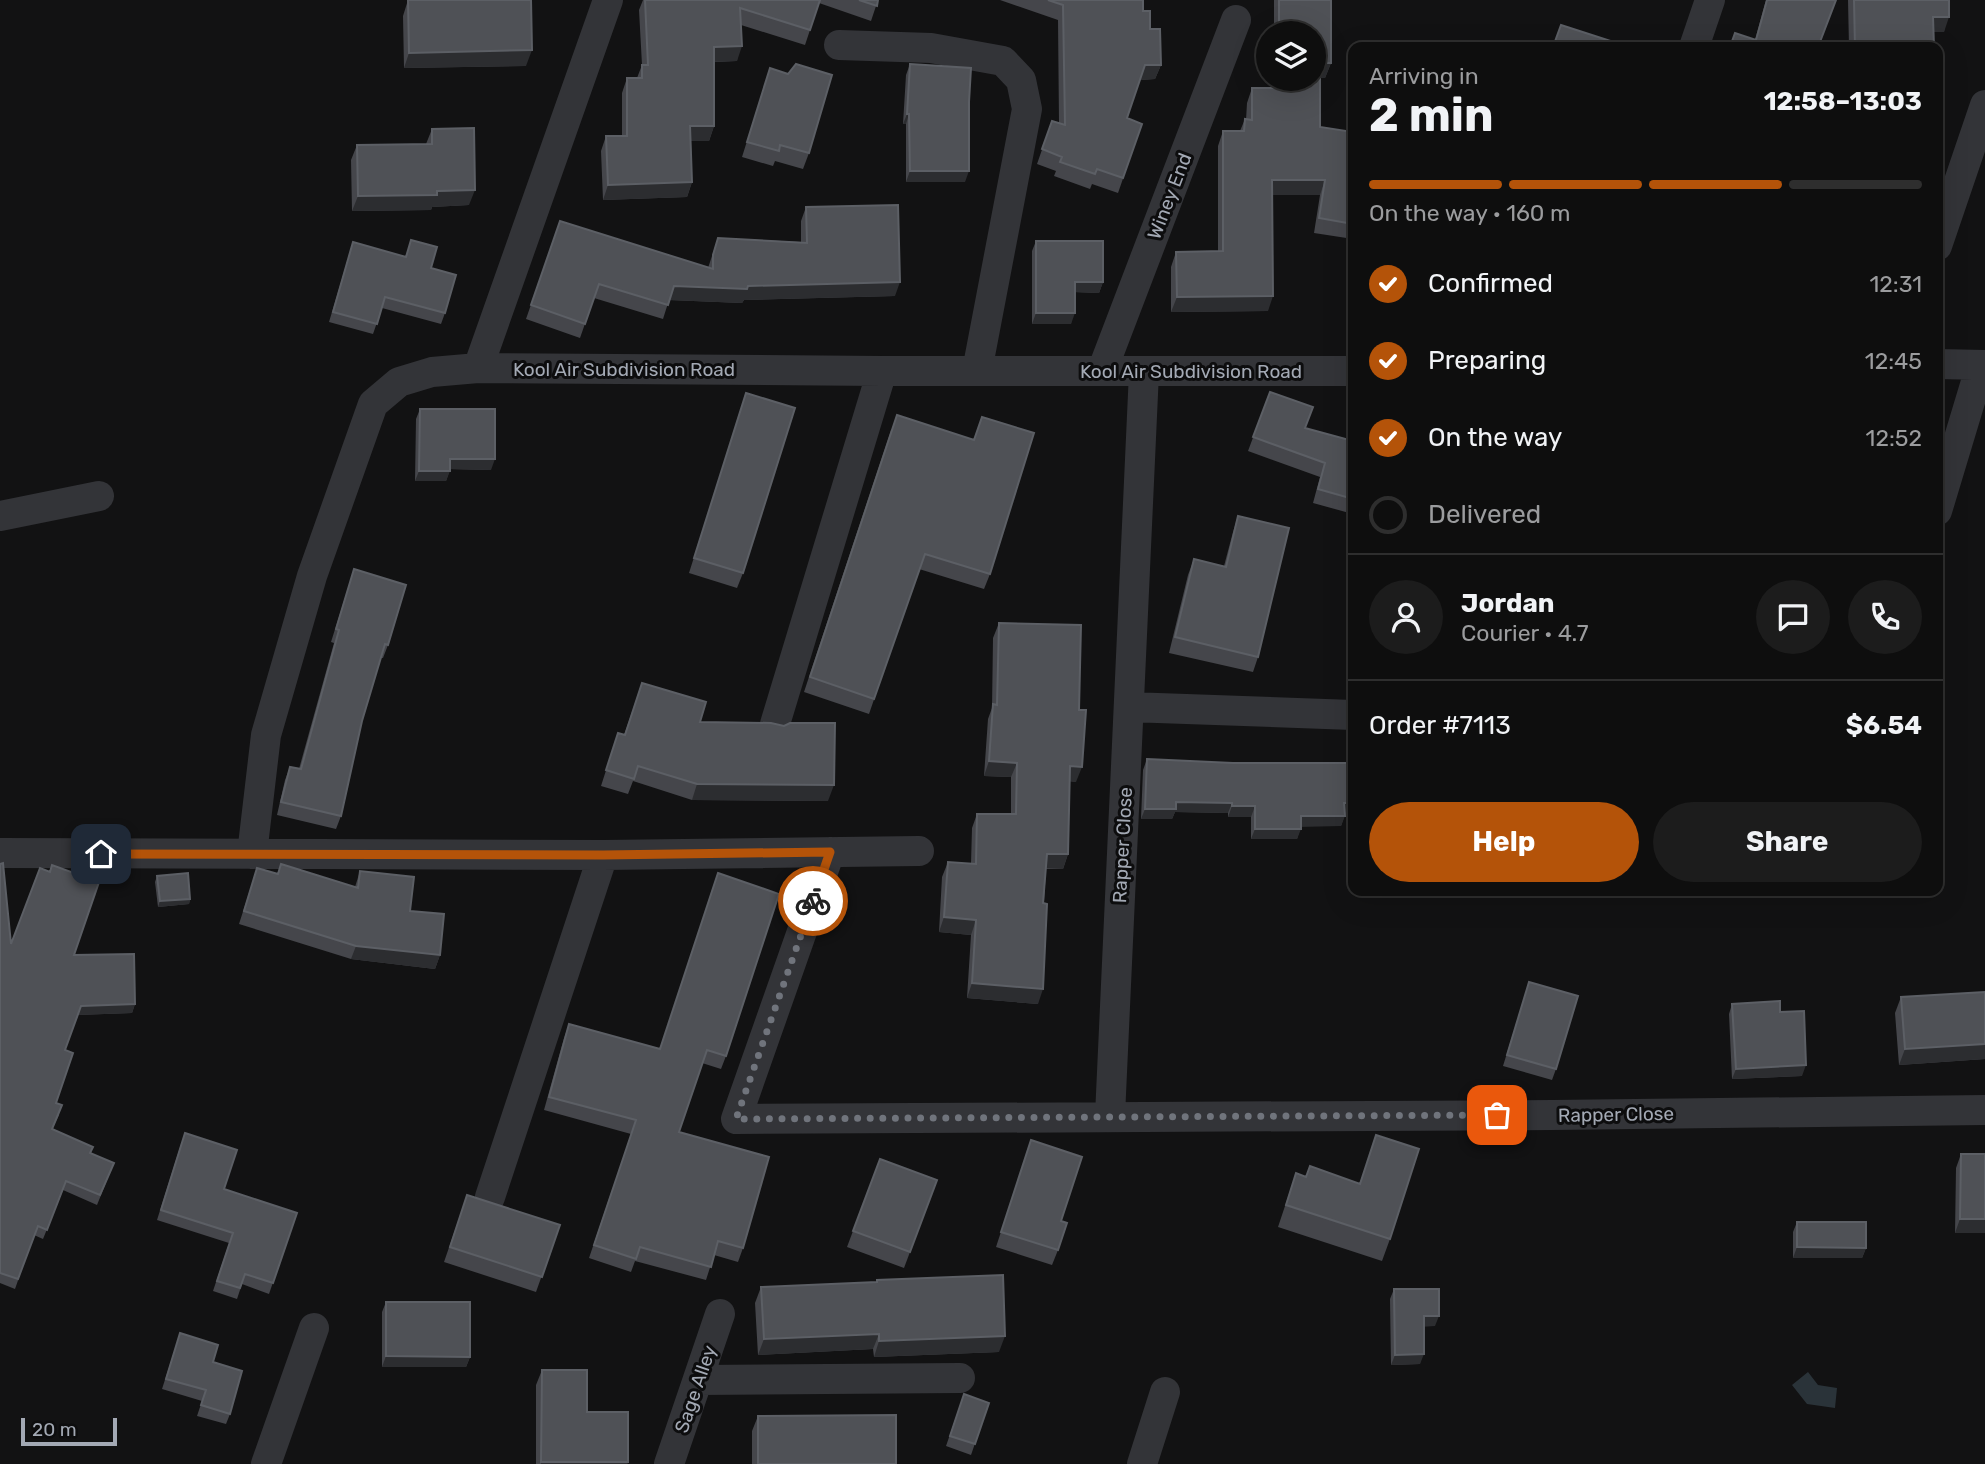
<!DOCTYPE html>
<html lang="en">
<head>
<meta charset="utf-8">
<style>
	:root { --surface:#0e0e0e; --page:#1c1c1c; --text:#f1f3f6; --muted:#9b9c9e; --line:#2e2e2e; --accent:#b45309 }
	body { margin:0; font-family:Rubik,sans-serif; background:var(--page); color:var(--text); height:100vh; display:flex; flex-direction:column; font-size:26px; white-space:nowrap }
	* { box-sizing:border-box; margin:0 }
	p { font-size:23px; color:var(--muted) }
	.icon { flex:none; width:38px; height:38px; fill:none; stroke:currentColor; stroke-width:2; stroke-linecap:round; stroke-linejoin:round }
	.map { position:relative; flex:1; overflow:hidden }
	.panel { position:absolute; left:1348px; top:42px; width:595px; height:854px; display:flex; flex-direction:column; background:var(--surface); border-radius:14px; box-shadow:0 7px 28px #0002,0 0 0 2px var(--line) }
	.panel>* { flex:none }
	.fabs { position:absolute; left:1256px; top:21px; display:grid; gap:14px }
	.fabs a { display:grid; place-items:center; width:70px; height:70px; border-radius:50%; background:var(--surface); box-shadow:0 7px 28px #0002,0 0 0 2px var(--line); font-size:35px }
	.scale { position:absolute; left:21px; bottom:18px; width:96px; box-sizing:border-box; padding-left:7px; border:4px solid #a3a9b4; border-top:0; font-size:19px; line-height:24px; white-space:nowrap; color:#a3a9b4; -webkit-text-stroke:5px #0d0d0e; paint-order:stroke }
	.pin { position:absolute; display:grid; place-items:center; width:60px; height:60px; color:#fff; margin:-30px; border-radius:14px; box-shadow:0 4px 10px #0006 }
	.courier { position:absolute; display:grid; place-items:center; width:70px; height:70px; margin:-35px; border:5px solid #b45309; border-radius:50%; background:#fff; color:#222; box-shadow:0 2px 9px #0007 }
	.headline em { font-style:normal; font-weight:700 }
	.headline div { display:flex; flex-direction:column-reverse }
	.headline { display:flex; align-items:center; justify-content:space-between; height:119px; padding:0 21px }
	h1 { font-size:46px; font-weight:700; line-height:52px }
	.bar { display:grid; grid-template-columns:repeat(4,1fr); gap:10px 7px; align-content:center; height:84px; padding:0 21px }
	.bar i { height:9px; border-radius:5px; background:var(--line) }
	.bar .on { background:var(--accent) }
	.bar p { grid-column:span 4 }
	.line { display:flex; align-items:center; gap:18px; padding:0 21px; border-top:2px solid var(--line) }
	.line div { flex:1 }
	.round { display:grid; place-items:center; flex:none; width:74px; height:74px; border-radius:37px; background:var(--page) }
	ol { padding:0 21px; list-style:none }
	li { display:flex; align-items:center; gap:21px; height:77px }
	li p { margin-inline-start:auto }
	li .icon { padding:7px; border-radius:50%; background:var(--accent); color:#fff; stroke-width:4 }
	li:last-child { color:var(--muted) }
	li i { width:38px; height:38px; border:4px solid var(--line); border-radius:50% }
	.cta { display:flex; gap:14px; margin-top:auto; padding:14px 21px }
	.cta a { flex:1; height:80px; border-radius:42px; background:var(--accent); color:#fff; font-size:28px; font-weight:700; line-height:80px; text-align:center }
	.cta a+a { background:var(--page); color:var(--text) }
	.map>svg:first-child { display:block }
	.water { fill:#2a3339 }
	.lines { fill:none; stroke-linecap:round; stroke-linejoin:round }
	.minor { stroke:#333438; stroke-width:30 }
	.wall { fill:#45464b }
	.shaded-wall { fill:#2c2d30 }
	.building { fill:#4f5156; stroke:#5c5f65; stroke-width:2 }
	.done { stroke:#70747c; stroke-width:7; stroke-dasharray:0 12.6 }
	.route { stroke:#b45309; stroke-width:9 }
	.labels { text-anchor:middle; stroke-width:6; stroke-linejoin:round; paint-order:stroke }
	.street-label { font-size:19px; fill:#a3a9b4; stroke:#0d0d0e }
</style>
</head>
<body>
<div class="map">
<svg width="1985" height="1464" viewBox="0 0 1985 1464">
	<rect width="100%" height="100%" fill="#121213"/>
	<path class="water" d="M1808 1372 1818 1385 1837 1388 1835 1408 1807 1404 1792 1385Z"/>
	<g class="lines">
		<path class="minor" d="M839 45 931 48 1003 61 1021 80 1027 109 977 371
			M1694 47 1710 0
			M1937 246 1985 105
			M1937 364 1985 365
			M478 368 608 0
			M1102 371 1236 20
			M1937 511 1981 365
			M0 516 99 496
			M1129 707 1353 715
			M775 724 882 371
			M830 852 736 1119 1552 1115 1985 1110
			M0 853 603 855 919 851
			M252 854 266 735 312 576 373 404 399 382 432 372 478 368 882 371H1353
			M1110 1116 1144 372
			M490 1197 603 855
			M699 1380 960 1378
			M266 1464 314 1328
			M669 1464 720 1314
			M1142 1464 1165 1392"/>
	</g>
	<path class="wall" d="M408 0 526 66 404 68 403 16Z
		M643 0H878L871 21 819 3 805 45 741 25 737 61 714 62V126L709 141H691L692 182 687 197 603 200 601 151 606 136H622V93L627 78H637L642 65 639 10Z
		M1000 0H1143V11L1161 65 1155 79 1140 80 1127 118 1142 124 1118 193 1092 184 1090 189 1054 176 1056 171 1037 164 1052 121 1059 123 1058 20Z
		M1274 0H1331V63L1325 78H1320V127L1353 132V239L1314 233 1320 195H1272L1268 311 1171 312V267L1176 252 1218 251V146L1223 131H1240L1245 119 1246 120 1247 103 1252 88H1273L1274 79H1314V33H1274Z
		M1766 0H1836L1818 47 1755 40Z
		M1848 0H1949L1944 32H1933L1934 47H1849Z
		M910 64 969 102 965 182H906V124H903L906 75Z
		M770 68 809 153 803 169 775 161 773 166 742 157Z
		M432 129 469 205 432 207 431 210 352 211 351 160 357 145 426 144Z
		M806 207 895 296 744 300 742 303 669 300 663 319 594 298 580 338 526 319 560 221 708 268 718 238 801 242V221Z
		M411 240 431 268 445 313 441 324 382 308 373 334 329 322 353 242 406 257Z
		M1036 241 1103 282 1099 293 1075 292 1071 324H1032V251Z
		M1270 392 1306 428 1353 441V514L1313 503 1320 477 1248 451Z
		M746 393 743 573 737 588 689 573Z
		M420 409 491 470 450 469 446 481H415L416 419Z
		M982 417 990 574 984 589 919 569 869 714 804 692 891 430 974 439Z
		M1238 516 1258 657 1253 672 1169 653 1188 575 1194 559 1224 566 1233 532Z
		M354 569 388 645 383 658H381L362 721 341 816 336 829 277 815 285 780 290 767 299 769 334 643 331 642Z
		M999 623 1076 782 1070 781 1068 854 1063 869H1046L1038 1004 967 998 971 935 939 932 942 877 948 862 971 864 972 828 977 814H1011V777L984 776 988 719 992 708 993 638Z
		M642 683 700 722 828 801 692 800 633 781 628 794 601 786 618 733 624 735Z
		M1147 759 1353 814H1345L1341 826H1301L1297 839H1251V817H1228V813L1175 812 1172 819H1141L1143 770Z
		M0 864 11 944 74 955 135 1004 132 1013 77 1015 65 1050 56 1103 59 1115 52 1129 90 1153 114 1163 97 1205 63 1190 43 1239 34 1235 15 1289 0 1283Z
		M257 868 278 874 355 887 360 871 410 911 440 955 435 969 351 959 239 924Z
		M157 876 190 899 189 904 158 907 155 882Z
		M713 887 726 1056 721 1069 702 1063 679 1132 743 1248 738 1262 714 1255 706 1280 635 1261 631 1272 589 1258 631 1134 544 1110 564 1038 569 1024 660 1049Z
		M1529 982 1556 1069 1552 1080 1503 1066Z
		M1985 992V1059L1899 1065 1895 1013 1901 997Z
		M1732 1004 1780 1012 1802 1076 1732 1079 1729 1014Z
		M1376 1135 1390 1239 1382 1261 1278 1227 1296 1173 1306 1177 1360 1183Z
		M1031 1140 1061 1221 1058 1250 1052 1265 996 1247Z
		M181 1144 224 1189 297 1213 269 1294 242 1284 237 1299 213 1291 229 1243 157 1220Z
		M1961 1154H1985V1233H1955L1956 1168Z
		M880 1159 937 1180 904 1268 847 1247Z
		M467 1195 560 1225 536 1292 444 1262Z
		M1797 1222 1866 1248 1862 1258H1793V1232Z
		M877 1280 999 1352 874 1357 873 1349 758 1355 755 1303 761 1287 876 1282Z
		M1394 1289 1435 1326H1424L1420 1364 1391 1365 1390 1299Z
		M386 1302 470 1357 466 1367H382V1312Z
		M180 1333 213 1362 230 1414 226 1424 197 1416 202 1401 162 1389Z
		M542 1370 587 1412 628 1462 627 1464H536V1385Z
		M964 1394 989 1403 971 1455 946 1446Z
		M758 1416 896 1464H752V1431Z"/>
	<path class="shaded-wall" d="M1933 17H1949L1944 32H1928Z
		M742 46 737 61 708 62 714 47Z
		M532 50 526 66 404 68 409 53Z
		M1320 63H1331L1325 78H1315Z
		M1145 65H1161L1155 79 1140 80Z
		M907 114H909L906 124H903Z
		M690 126H714L709 141H685Z
		M910 171H969L965 182H906Z
		M1272 180H1325L1320 195H1266Z
		M692 182 687 197 603 200 608 185Z
		M475 190 469 205 432 207 431 210 352 211 358 196Z
		M900 282 895 296 744 300 742 303 669 300 674 286H748Z
		M1075 282H1103L1099 293 1071 292Z
		M1273 296 1268 311 1171 312 1177 297Z
		M1036 313H1075L1071 324H1032Z
		M450 459H495L491 470 446 469Z
		M419 471H450L446 481H415Z
		M989 761 1017 763 1011 777 984 776Z
		M1070 766 1082 767 1076 782 1065 781Z
		M697 784 834 785 828 801 692 800Z
		M1176 802 1232 803 1228 813 1175 812 1172 819H1141L1145 809Z
		M1344 803H1353V814H1341Z
		M1232 806H1255L1251 817H1228Z
		M1301 816H1345L1341 826 1298 827Z
		M1255 829H1301L1297 839H1251Z
		M1047 854H1068L1063 869 1041 868Z
		M190 899 189 904 158 907 160 901Z
		M944 917 976 920 971 935 939 932Z
		M356 946 440 955 435 969 351 959Z
		M972 983 1043 989 1038 1004 967 998Z
		M135 1004 132 1013 77 1015 81 1006Z
		M1985 1044V1059L1899 1065 1905 1049Z
		M1806 1065 1802 1076 1732 1079 1736 1069Z
		M1960 1219H1985V1233H1955Z
		M1797 1247 1866 1248 1862 1258H1793Z
		M1424 1316H1439L1435 1326 1420 1327Z
		M879 1334 873 1349 758 1355 764 1339Z
		M1005 1336 999 1352 874 1357 879 1341Z
		M1424 1354 1420 1364 1391 1365 1395 1355Z
		M386 1356 470 1357 466 1367H382Z
		M541 1462H628L627 1464H541Z"/>
	<path class="building" d="M408 0H531L532 50 409 53Z
		M645 0H820L810 30 740 8 742 46 714 47V126H690L692 182 608 185 606 136H627V78H642V65H648Z
		M859 0H878L877 6Z
		M1048 0H1143V11H1150V29H1160L1161 65H1145L1127 118 1142 124 1123 178 1097 169 1095 174 1060 162 1062 157 1042 149 1052 121 1065 125 1063 5Z
		M1279 0H1331V63H1320V127L1353 132V224L1319 218 1325 180H1272L1273 296 1177 297 1176 252 1223 251V131H1244L1245 119 1252 120V88H1279V79H1314V33H1279Z
		M1767 0H1836L1818 47H1730L1735 33 1756 40Z
		M1854 0H1949V17H1933L1934 47H1855Z
		M1561 25 1629 47H1553Z
		M796 64 832 75 809 153 780 145 779 151 747 142 770 68 788 74Z
		M910 64 971 68 969 102V171H910L909 114H907Z
		M474 128 475 190 437 191V195L358 196 357 145 432 144V129Z
		M898 205 900 282 748 286 747 289 674 286 668 305 599 284 585 324 531 305 560 221 713 269V255L718 238 807 243 806 207Z
		M411 240 437 247 431 268 456 275 445 313 385 297 377 324 333 312 353 242 406 257Z
		M1036 241H1103V282H1075V313H1036Z
		M1270 392 1313 407 1305 428 1353 441V499L1318 489 1325 463 1253 437Z
		M746 393 795 408 743 573 694 558Z
		M420 409H495V459H450V471H419Z
		M897 415 974 440 982 417 1034 433 990 574 925 554 874 699 810 677Z
		M1238 516 1289 528 1258 657 1175 637 1194 559 1226 567Z
		M354 569 406 585 388 645 385 644 362 721 341 816 281 802 290 767 301 769 339 630 336 629Z
		M999 623 1081 625 1079 710H1086L1082 767 1070 766 1068 854H1047L1043 903 1047 904 1043 989 972 983 976 920 944 917 948 862 976 864 977 814H1016L1017 763 989 761 993 704 997 705Z
		M642 683 706 702 700 722 771 723 784 726 790 723H835L834 785 697 784 638 766 634 779 606 770 618 733 625 735Z
		M1147 759 1233 763H1353V803H1344L1345 816H1301V829H1255V806H1232V803L1176 802V809H1145Z
		M3 863 11 944 40 868 50 872 52 865 99 882 74 955 134 954 135 1004 81 1006 65 1050 73 1053 56 1103 62 1105 52 1129 93 1147 90 1153 114 1163 100 1195 66 1181 47 1230 38 1226 18 1279 0 1273V864Z
		M281 864 358 888 360 871 414 877 410 911 444 914 440 955 356 946 244 911 257 868 278 874Z
		M188 873 190 899 160 901 157 876Z
		M718 873 779 894 726 1056 707 1050 679 1132 769 1157 743 1248 718 1241 711 1267 640 1247 636 1259 594 1245 636 1120 549 1097 569 1024 660 1049Z
		M1529 982 1578 996 1556 1069 1507 1055Z
		M1985 992V1044L1905 1049 1901 997Z
		M1780 1001V1012L1804 1011 1806 1065 1736 1069 1732 1004Z
		M185 1133 237 1150 224 1189 297 1213 273 1283 245 1274 240 1288 217 1281 233 1233 161 1210Z
		M1376 1135 1419 1149 1390 1239 1286 1205 1296 1173 1306 1177 1310 1166 1360 1184Z
		M1031 1140 1082 1157 1061 1221 1067 1223 1058 1250 1001 1232Z
		M1961 1154H1985V1219H1960Z
		M880 1159 937 1180 910 1252 853 1231Z
		M467 1195 560 1225 542 1277 450 1247Z
		M1797 1222H1866V1248L1797 1247Z
		M1003 1275 1005 1336 879 1341V1334L764 1339 761 1287 877 1282V1280Z
		M1394 1289H1439V1316H1424V1354L1395 1355Z
		M386 1302H470V1357L386 1356Z
		M180 1333 218 1345 213 1362 242 1371 230 1414 201 1405 206 1390 166 1379Z
		M542 1370H587V1412H628V1462H541Z
		M964 1394 989 1403 975 1444 950 1436Z
		M896 1415V1464H758V1416Z"/>
	<g class="lines">
		<path class="done" d="M813 901 736 1119 1497 1115"/>
		<path class="route" d="M101 854 603 855 830 852 813 901"/>
	</g>
	<g class="labels">
		<g class="street-label">
			<text transform="translate(1169 196) rotate(-69)" y="7">Winey End</text>
			<text x="624" y="376">Kool Air Subdivision Road</text>
			<text x="1191" y="378">Kool Air Subdivision Road</text>
			<text transform="translate(1122 845) rotate(-87)" y="7">Rapper Close</text>
			<text transform="translate(1616 1114) rotate(-1)" y="7">Rapper Close</text>
			<text transform="translate(695 1389) rotate(-71)" y="7">Sage Alley</text>
		</g>
	</g>
</svg>
<div class="fabs">
<a><svg class="icon" aria-label="layers" viewBox="0 0 24 24"><path d="M12 4l9 5-9 5-9-5zM3 14l9 5 9-5"/></svg></a>
</div>
<div class="scale">20 m</div>
<div class="pin" style="left:1497px;top:1115px;background:#ea580c"><svg class="icon" aria-label="bag" viewBox="0 0 24 24"><path d="M5 8h14l-1 12H6zM9 8a3 3 0 0 1 6 0"/></svg></div>
<div class="pin" style="left:101px;top:854px;background:#1f2937"><svg class="icon" aria-label="home" viewBox="0 0 24 24"><path d="M3 11l9-7 9 7M6 9v11h12V9"/></svg></div>
<div class="courier" style="left:813px;top:901px"><svg class="icon" aria-label="bike" viewBox="0 0 24 24"><circle cx="6" cy="16" r="4"/><circle cx="18" cy="16" r="4"/><path d="M6 16l4-8h5l3 8M10 8l3 8H6M13 5h3"/></svg></div>
<section class="panel">
<div class="headline"><div><h1>2 min</h1><p>Arriving in</p></div><em>12:58–13:03</em></div>
<div class="bar"><i class="on"></i><i class="on"></i><i class="on"></i><i></i><p>On the way · 160 m</p></div>
<ol>
<li><svg class="icon" aria-label="check" viewBox="0 0 24 24"><path d="M5 12l5 5 9-10"/></svg>Confirmed<p>12:31</p></li>
<li><svg class="icon" aria-label="check" viewBox="0 0 24 24"><path d="M5 12l5 5 9-10"/></svg>Preparing<p>12:45</p></li>
<li><svg class="icon" aria-label="check" viewBox="0 0 24 24"><path d="M5 12l5 5 9-10"/></svg>On the way<p>12:52</p></li>
<li><i></i>Delivered</li>
</ol>
<div class="line" style="height:126px"><a class="round"><svg class="icon" aria-label="person" viewBox="0 0 24 24"><circle cx="12" cy="8" r="4"/><path d="M4 21q1-7 8-7t8 7"/></svg></a><div><b>Jordan</b><p>Courier · 4.7</p></div><a class="round"><svg class="icon" aria-label="chat" viewBox="0 0 24 24"><path d="M4 5h16v11H9l-5 4z"/></svg></a><a class="round"><svg class="icon" aria-label="phone" viewBox="0 0 24 24"><path d="M5 4h4l2 5-3 2q2 4 5 5l2-3 5 2v4C11 20 4 13 5 4z"/></svg></a></div>
<div class="line" style="height:91px"><div>Order #7113</div><b>$6.54</b></div>
<div class="cta"><a>Help</a><a>Share</a></div>
</section>
</div>
</body>
</html>
